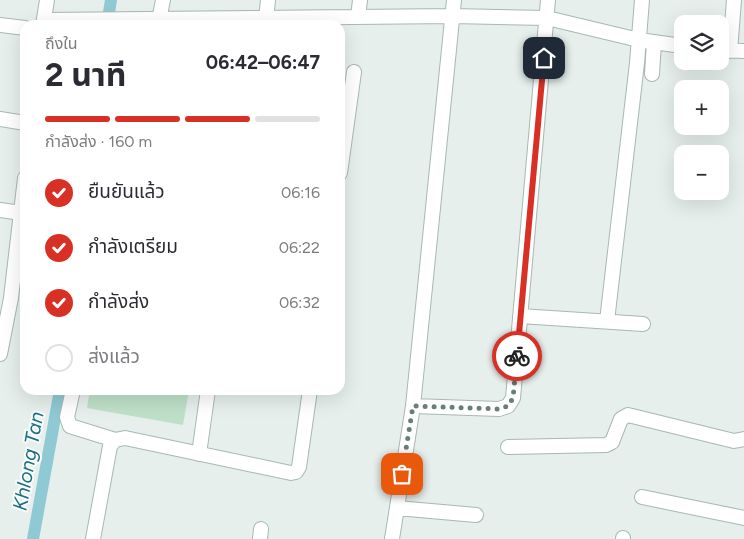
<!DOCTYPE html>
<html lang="th">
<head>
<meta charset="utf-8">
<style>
	:root { --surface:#fff; --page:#f7f7f7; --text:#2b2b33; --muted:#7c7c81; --line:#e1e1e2; --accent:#d93025 }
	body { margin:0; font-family:Figtree,"Noto Sans Thai",sans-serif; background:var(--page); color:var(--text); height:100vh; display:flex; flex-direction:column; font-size:19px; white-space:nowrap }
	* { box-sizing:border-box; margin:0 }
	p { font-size:16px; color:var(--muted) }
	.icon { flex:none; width:28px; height:28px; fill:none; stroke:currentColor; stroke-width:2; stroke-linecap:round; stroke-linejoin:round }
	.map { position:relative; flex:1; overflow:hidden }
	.sheet { position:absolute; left:20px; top:20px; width:325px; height:375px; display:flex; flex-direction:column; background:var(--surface); border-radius:15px; box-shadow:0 5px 20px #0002 }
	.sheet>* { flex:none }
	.controls { position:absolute; left:674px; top:15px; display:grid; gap:10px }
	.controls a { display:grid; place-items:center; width:55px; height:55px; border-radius:10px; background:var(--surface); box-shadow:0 5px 20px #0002; font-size:25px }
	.pin { position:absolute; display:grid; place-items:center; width:42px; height:42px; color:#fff; margin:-21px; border-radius:10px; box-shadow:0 2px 8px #0006 }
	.courier { position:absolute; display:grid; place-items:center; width:50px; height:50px; margin:-25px; border:4px solid #d93025; border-radius:50%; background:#fff; color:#222; box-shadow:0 1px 6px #0007 }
	.head em { font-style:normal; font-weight:700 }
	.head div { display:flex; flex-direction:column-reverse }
	.head { display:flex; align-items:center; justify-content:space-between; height:85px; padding:0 25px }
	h1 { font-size:32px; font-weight:700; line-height:38px }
	.bar { display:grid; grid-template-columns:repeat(4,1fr); gap:8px 5px; align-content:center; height:60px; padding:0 25px }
	.bar i { height:6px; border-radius:4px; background:var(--line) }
	.bar .on { background:var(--accent) }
	.bar p { grid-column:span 4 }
	ol { padding:0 25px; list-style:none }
	li { display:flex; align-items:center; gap:15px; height:55px }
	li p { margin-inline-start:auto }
	li .icon { padding:5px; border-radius:50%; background:var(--accent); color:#fff; stroke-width:4 }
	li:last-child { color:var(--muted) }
	li i { width:28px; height:28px; border:2px solid var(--line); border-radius:50% }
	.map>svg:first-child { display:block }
	.green { fill:#bfe0c8 }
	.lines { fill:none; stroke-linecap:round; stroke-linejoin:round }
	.canal { stroke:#8ec9d4; stroke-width:12 }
	.minor-casing { stroke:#a8b8b2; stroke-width:16 }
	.minor { stroke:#fff; stroke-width:14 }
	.done { stroke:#687f78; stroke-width:5; stroke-dasharray:0 9 }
	.route { stroke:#d93025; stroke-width:6 }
	.labels { text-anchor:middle; stroke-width:4; stroke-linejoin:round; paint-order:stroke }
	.water-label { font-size:20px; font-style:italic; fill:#1c6f80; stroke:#f7fbf9 }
</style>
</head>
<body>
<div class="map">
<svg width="744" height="539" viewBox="0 0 744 539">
	<rect width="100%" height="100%" fill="#e6efeb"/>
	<path class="green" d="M90 390H189L183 425 87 408Z"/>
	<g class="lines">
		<path class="canal" d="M107 25 111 0
			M33 539 60 390"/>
		<defs>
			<path id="minor" d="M358 17 360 0
				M266 19 268 0
				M44 20 452 16 547 18 639 40 682 46
				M0 25 25 28
				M43 25 47 0
				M158 25 163 0
				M720 50 744 51
				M730 51 734 0
				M652 74 654 43
				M0 119 25 123
				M340 173 354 72
				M0 210 21 213
				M520 316 643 324
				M607 321 637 63 642 0
				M0 354 11 298 25 178
				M73 390 67 417 70 426 115 440
				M413 406 499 409 508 406 513 398 548 0
				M508 447 606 445 612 442 621 419 628 415 734 441 744 439
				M199 454 208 390
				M642 497 744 518
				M397 508 476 515
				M93 539 110 446 115 440 125 438 291 473 296 472 299 467 310 390
				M260 539 261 529
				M392 539 413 406 454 0
				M623 539V538"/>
		</defs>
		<use href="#minor" class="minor-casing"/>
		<use href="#minor" class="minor"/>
	</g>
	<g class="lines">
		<path class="done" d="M402 474 413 406 499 409 508 406 513 398 517 356"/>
		<path class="route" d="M517 356 544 58"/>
	</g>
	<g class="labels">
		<g class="water-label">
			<text transform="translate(28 461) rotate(-80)" y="7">Khlong Tan</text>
		</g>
	</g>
</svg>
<div class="controls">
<a><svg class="icon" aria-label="layers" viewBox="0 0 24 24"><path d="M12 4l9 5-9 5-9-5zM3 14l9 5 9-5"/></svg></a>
<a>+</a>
<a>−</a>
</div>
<div class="pin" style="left:402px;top:474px;background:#ea580c"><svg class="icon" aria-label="bag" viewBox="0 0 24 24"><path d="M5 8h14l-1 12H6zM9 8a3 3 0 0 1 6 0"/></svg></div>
<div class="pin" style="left:544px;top:58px;background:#1f2937"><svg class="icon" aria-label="home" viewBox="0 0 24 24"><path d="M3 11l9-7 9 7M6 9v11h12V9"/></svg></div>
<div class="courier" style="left:517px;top:356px"><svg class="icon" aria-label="bike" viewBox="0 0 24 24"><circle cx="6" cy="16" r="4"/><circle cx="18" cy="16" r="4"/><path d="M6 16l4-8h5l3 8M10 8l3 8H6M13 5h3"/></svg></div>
<section class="sheet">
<div class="head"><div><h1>2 นาที</h1><p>ถึงใน</p></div><em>06:42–06:47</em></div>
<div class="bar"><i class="on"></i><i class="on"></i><i class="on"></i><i></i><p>กำลังส่ง · 160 m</p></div>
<ol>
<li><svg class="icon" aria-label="check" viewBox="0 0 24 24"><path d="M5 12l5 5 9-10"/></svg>ยืนยันแล้ว<p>06:16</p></li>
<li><svg class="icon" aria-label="check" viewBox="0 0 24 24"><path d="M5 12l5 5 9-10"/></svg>กำลังเตรียม<p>06:22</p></li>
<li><svg class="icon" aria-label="check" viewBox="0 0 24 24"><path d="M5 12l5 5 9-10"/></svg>กำลังส่ง<p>06:32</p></li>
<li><i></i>ส่งแล้ว</li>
</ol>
</section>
</div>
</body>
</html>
